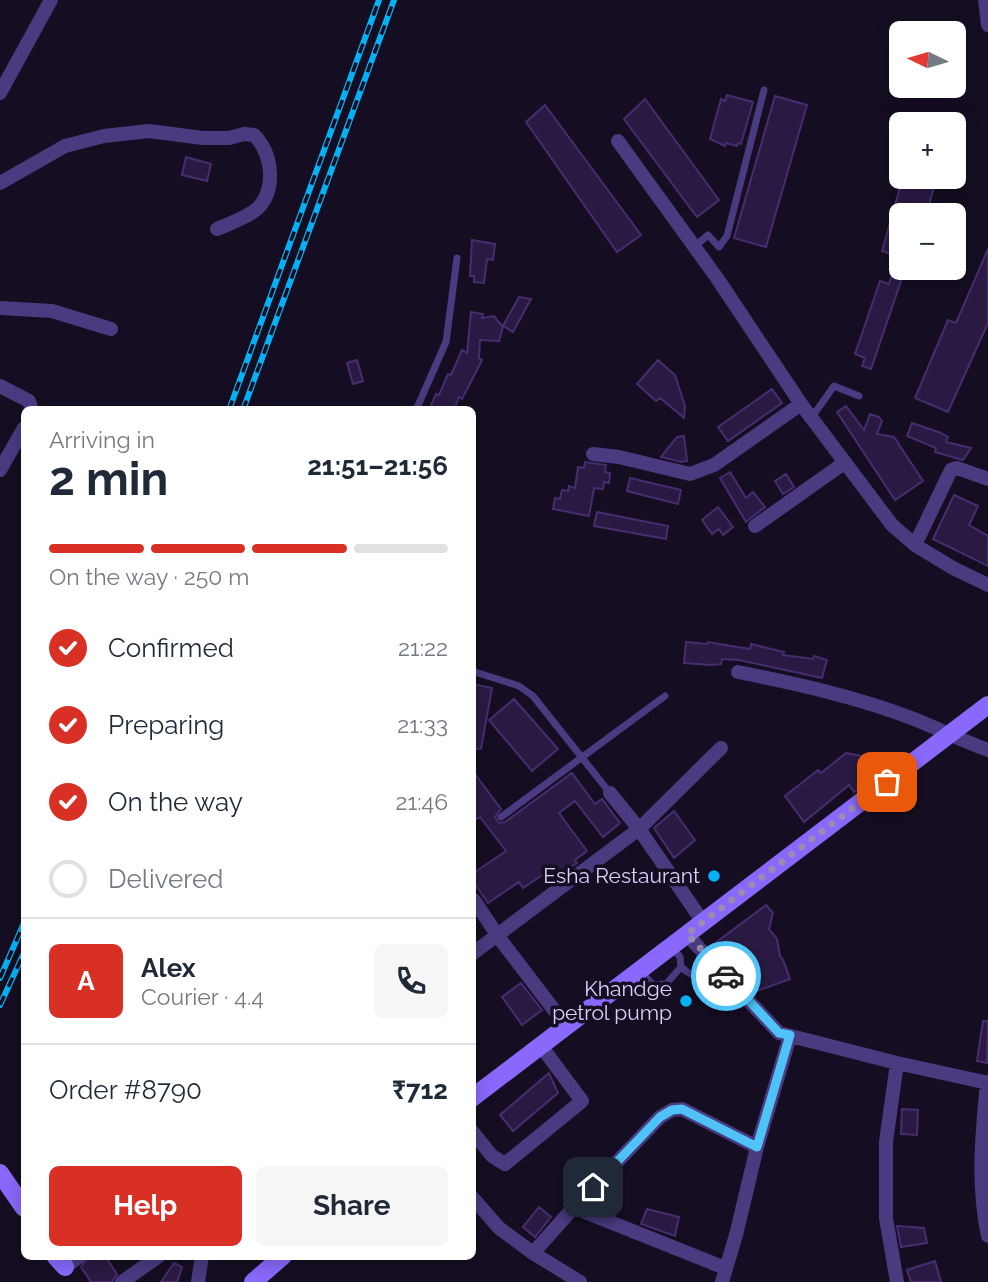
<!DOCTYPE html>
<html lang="en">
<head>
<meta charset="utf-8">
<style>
	:root { --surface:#fff; --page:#f6f6f7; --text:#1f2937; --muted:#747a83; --line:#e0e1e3; --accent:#d93025 }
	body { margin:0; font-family:Raleway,sans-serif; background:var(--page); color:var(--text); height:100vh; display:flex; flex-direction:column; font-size:26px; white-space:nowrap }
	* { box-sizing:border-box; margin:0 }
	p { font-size:23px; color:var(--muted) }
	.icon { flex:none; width:38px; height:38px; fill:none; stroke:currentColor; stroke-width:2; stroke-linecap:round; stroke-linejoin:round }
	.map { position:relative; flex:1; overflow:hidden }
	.drawer { position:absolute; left:21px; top:406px; width:455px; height:854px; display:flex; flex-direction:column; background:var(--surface); border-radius:10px; box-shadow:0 4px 18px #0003 }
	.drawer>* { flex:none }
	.needle { width:46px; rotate:275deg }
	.fabs { position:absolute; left:889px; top:21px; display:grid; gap:14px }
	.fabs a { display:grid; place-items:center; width:77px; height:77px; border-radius:10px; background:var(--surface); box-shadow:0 4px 18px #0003; font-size:35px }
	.pin { position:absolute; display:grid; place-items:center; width:60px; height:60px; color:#fff; margin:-30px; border-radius:14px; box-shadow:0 4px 10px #0006 }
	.courier { position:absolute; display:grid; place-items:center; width:70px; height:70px; margin:-35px; border:5px solid #4fc3f7; border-radius:50%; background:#fff; color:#222; box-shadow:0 2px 9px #0007 }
	.summary em { font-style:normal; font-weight:700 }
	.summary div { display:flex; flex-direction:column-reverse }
	.summary { display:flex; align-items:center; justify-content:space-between; height:119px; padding:0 28px }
	h1 { font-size:46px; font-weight:700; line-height:52px }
	.bar { display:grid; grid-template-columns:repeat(4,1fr); gap:10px 7px; align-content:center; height:84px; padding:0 28px }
	.bar i { height:9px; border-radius:5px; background:var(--line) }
	.bar .on { background:var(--accent) }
	.bar p { grid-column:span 4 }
	.line { display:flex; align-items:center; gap:18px; padding:0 28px; border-top:2px solid var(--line) }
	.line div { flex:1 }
	.round { display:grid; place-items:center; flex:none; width:74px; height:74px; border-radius:10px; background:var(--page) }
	ol { padding:0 28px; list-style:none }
	li { display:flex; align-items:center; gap:21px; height:77px }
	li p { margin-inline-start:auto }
	li .icon { padding:7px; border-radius:50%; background:var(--accent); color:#fff; stroke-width:4 }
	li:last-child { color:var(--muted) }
	li i { width:38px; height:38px; border:4px solid var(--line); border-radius:50% }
	.primary-button { display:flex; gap:14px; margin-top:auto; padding:14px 28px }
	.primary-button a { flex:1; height:80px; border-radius:10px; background:var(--accent); color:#fff; font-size:28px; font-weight:700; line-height:80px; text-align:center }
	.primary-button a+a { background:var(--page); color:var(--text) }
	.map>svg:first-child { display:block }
	.building { fill:#2a1a43; stroke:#462d6e; stroke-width:2 }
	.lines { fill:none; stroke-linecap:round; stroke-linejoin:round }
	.lane { stroke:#4a3a80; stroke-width:7 }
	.street { stroke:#4a3a80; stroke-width:14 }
	.secondary { stroke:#8869fc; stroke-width:18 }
	.rail-casing { stroke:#05b1f5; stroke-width:6 }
	.rail { stroke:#150e22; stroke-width:3.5; stroke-dasharray:10; stroke-linecap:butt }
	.done { stroke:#988cb1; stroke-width:7; stroke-dasharray:0 12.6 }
	.route { stroke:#4fc3f7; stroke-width:9 }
	.poi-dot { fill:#05b1f5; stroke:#150e22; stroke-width:2.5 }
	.labels { text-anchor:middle; stroke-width:7; stroke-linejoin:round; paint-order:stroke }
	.poi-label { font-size:21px; fill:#ded0fe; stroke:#150e22; text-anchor:end }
</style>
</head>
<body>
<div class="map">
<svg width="988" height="1282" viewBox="0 0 988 1282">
	<rect width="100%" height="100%" fill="#150e22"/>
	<path class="building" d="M727 95 753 102 741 144 738 143 737 146 726 143 725 146 710 139 721 99 725 101Z
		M775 96 807 105 766 247 734 238Z
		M645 99 719 200 697 217 624 119Z
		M545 105 641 235 617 252 526 122Z
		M186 157 211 164 207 181 182 175Z
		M905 177H937L926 215H901V257L882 251 899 191Z
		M472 240 495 244 493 260 487 259 484 283 474 282V276H470Z
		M988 249V323L948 412 915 398 948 320 956 323Z
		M892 274 902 278 871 369 862 366 865 358 855 354 880 281 889 284Z
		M519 297 531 299 513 332 503 326Z
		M471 312 483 314 482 318 494 316 503 327 499 341 480 340 479 358 482 360 462 399 459 397 454 410H429L436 394 439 395 448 374 451 375 462 350 467 353Z
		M357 360 363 381 353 384 347 363Z
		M658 360 675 375 685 406 684 418 660 398 656 401 637 384Z
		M772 389 782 403 728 441 718 427Z
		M846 406 864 430 870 414 879 417 882 421 877 434 894 437 923 481 895 500 837 412Z
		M912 423 941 433 948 437 946 442 971 448 963 460 935 452 936 448 907 436Z
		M684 436 687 461 681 462 661 457 677 437Z
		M585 462 606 465 605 472 610 473 609 483 604 482 603 489 594 488 589 516 553 509 555 498 560 499 562 490 568 491 569 486 575 488 578 467 584 468Z
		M730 472 746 498 753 492 765 507 746 522 720 478Z
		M786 474 794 487 783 494 775 481Z
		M630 478 681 490 678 504 627 491Z
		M954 495 978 506 969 525 988 536V566L933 539Z
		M718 507 733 527 723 535 719 529 712 534 702 520Z
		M597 512 668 526 666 539 594 526Z
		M686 642 707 644 708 642 750 649 751 644 784 652 783 655 813 659 814 656 827 660 822 678 739 660 722 659 721 664 711 665 684 663Z
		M472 684 492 688 481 749 472 748Z
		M514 699 558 749 532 771 489 720Z
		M846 753 894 762 854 792 849 785 804 822 785 796 818 770 821 773Z
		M472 770 501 809 495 817 499 823 505 822 572 773 595 804 602 799 620 823 603 837 575 801 559 813 587 851 575 860 577 863 553 879 547 872 523 888 519 882 488 903 472 880V874L506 851 480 817 477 819 472 813Z
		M674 811 695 840 674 858 654 828Z
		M766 905 773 913 769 929 777 939 780 956 783 960 790 979 754 992 714 944Z
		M521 983 542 1010 522 1025 502 997Z
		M983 1021H988L987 1063 977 1061Z
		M549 1073 558 1093 513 1131 500 1115Z
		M902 1109 918 1110 917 1135 901 1134Z
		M539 1207 551 1217 535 1237 523 1227Z
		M647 1209 679 1217 675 1236 641 1224Z
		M897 1226 924 1228 927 1243 901 1247Z
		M89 1256H105L117 1274 112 1282H91L81 1267Z
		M935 1261 941 1282H911L907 1270Z
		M174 1263 182 1267 177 1282H161Z"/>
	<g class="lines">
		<path class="lane" d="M694 247 708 235 719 247 727 236 764 90
			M416 410 446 342 457 258
			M812 417 834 386 859 396
			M472 671 519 686 533 696 610 793
			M501 817 665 696
			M681 967C695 979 705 981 721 972
			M639 971 654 985 666 984 681 967 680 957 672 947"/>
		<path class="street" d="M985 0 988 25
			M0 93 51 0
			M618 141 717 278 801 404 892 525 915 545 953 568 988 585
			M0 183 65 146 104 136 149 131 203 138H229L244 134 254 135C272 153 277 188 258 208 247 218 230 223 217 229
			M0 308 52 311 111 329
			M0 386 29 401 32 410
			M593 454 619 457 690 474 714 465 801 404
			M0 470 24 428
			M755 526 844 463
			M915 545 951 470 957 468 988 479
			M738 672C798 684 857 697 914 719 939 729 963 741 988 750
			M610 793 639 829 703 922
			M474 900 497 935 567 1027
			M687 935 779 1033 897 1063 988 1083
			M472 954 639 829 721 748
			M897 1063 886 1142V1218L897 1282
			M987 1082C982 1135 977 1184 988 1236
			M472 1131 492 1156 505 1164 582 1101 541 1046
			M472 1197 499 1228 533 1253 580 1282
			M576 1205 585 1212 725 1268
			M533 1253 576 1205 660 1117 672 1110 682 1109 757 1147
			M65 1267 80 1256
			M122 1282 159 1256
			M198 1282 202 1256
			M722 1282 736 1235 757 1147 790 1036"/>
		<path class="secondary" d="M472 1098 988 705
			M0 1173 24 1208
			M55 1256 65 1267 58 1256
			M253 1282 283 1256"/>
		<defs>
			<path id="rail" d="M229 410 379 0
				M243 410 394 0
				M0 978 24 923
				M0 1005 24 953"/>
		</defs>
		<use href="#rail" class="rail-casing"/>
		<use href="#rail" class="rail"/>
	</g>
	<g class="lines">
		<path class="done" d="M726 976 687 934 887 782"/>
		<path class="route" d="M593 1187 660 1117 672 1110 682 1109 757 1147 790 1035 779 1033 726 976"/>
	</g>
	<g class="poi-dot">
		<circle cx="714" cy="876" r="7"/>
		<circle cx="686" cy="1001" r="7"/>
	</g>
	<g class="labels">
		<g class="poi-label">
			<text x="700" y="883">Esha Restaurant</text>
			<text x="672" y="996">Khandge<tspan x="672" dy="24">petrol pump</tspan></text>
		</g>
	</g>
</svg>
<div class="fabs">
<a><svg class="needle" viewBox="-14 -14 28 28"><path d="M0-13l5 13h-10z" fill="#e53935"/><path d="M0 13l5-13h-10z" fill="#747a83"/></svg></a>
<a>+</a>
<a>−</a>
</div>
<div class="pin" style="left:887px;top:782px;background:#ea580c"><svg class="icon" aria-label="bag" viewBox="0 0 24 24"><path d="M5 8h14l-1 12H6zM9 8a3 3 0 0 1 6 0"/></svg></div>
<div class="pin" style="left:593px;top:1187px;background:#1f2937"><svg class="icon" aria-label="home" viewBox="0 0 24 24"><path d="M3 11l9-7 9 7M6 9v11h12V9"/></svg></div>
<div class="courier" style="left:726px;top:976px"><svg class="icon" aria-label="car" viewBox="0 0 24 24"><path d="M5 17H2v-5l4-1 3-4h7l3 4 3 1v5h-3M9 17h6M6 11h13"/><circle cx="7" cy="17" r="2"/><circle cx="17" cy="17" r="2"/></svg></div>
<section class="drawer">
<div class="summary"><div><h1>2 min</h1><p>Arriving in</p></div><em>21:51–21:56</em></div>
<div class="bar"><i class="on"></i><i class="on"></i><i class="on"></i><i></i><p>On the way · 250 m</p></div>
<ol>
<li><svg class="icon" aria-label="check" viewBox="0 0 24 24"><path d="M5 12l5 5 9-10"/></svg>Confirmed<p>21:22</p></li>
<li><svg class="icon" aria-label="check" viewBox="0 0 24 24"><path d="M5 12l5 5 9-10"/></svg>Preparing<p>21:33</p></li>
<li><svg class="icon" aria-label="check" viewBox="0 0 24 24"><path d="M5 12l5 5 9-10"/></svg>On the way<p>21:46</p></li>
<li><i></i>Delivered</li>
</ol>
<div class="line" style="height:126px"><b class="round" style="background:var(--accent);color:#fff">A</b><div><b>Alex</b><p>Courier · 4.4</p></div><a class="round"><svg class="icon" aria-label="phone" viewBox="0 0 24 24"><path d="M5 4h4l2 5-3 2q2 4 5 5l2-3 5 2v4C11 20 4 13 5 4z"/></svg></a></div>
<div class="line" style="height:91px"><div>Order #8790</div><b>₹712</b></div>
<div class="primary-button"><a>Help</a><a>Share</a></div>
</section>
</div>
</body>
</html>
